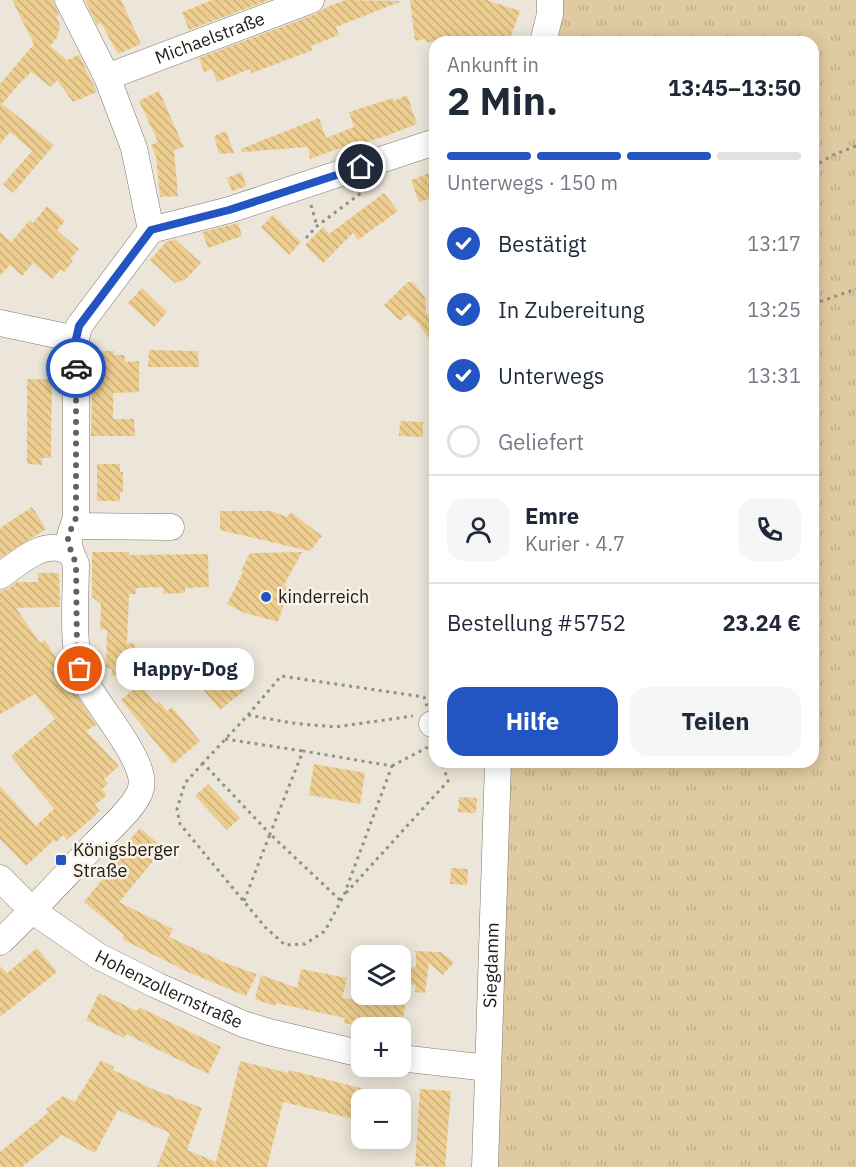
<!DOCTYPE html>
<html lang="de">
<head>
<meta charset="utf-8">
<style>
	:root { --surface:#fff; --page:#f6f6f7; --text:#1f2937; --muted:#747a83; --line:#e0e1e3; --accent:#2254c2 }
	body { margin:0; font-family:"IBM Plex Sans",sans-serif; background:var(--page); color:var(--text); height:100vh; display:flex; flex-direction:column; font-size:22px; white-space:nowrap }
	* { box-sizing:border-box; margin:0 }
	p { font-size:20px; color:var(--muted) }
	.icon { flex:none; width:33px; height:33px; fill:none; stroke:currentColor; stroke-width:2; stroke-linecap:round; stroke-linejoin:round }
	.map { position:relative; flex:1; overflow:hidden }
	.side { position:absolute; left:429px; top:36px; width:390px; height:732px; display:flex; flex-direction:column; background:var(--surface); border-radius:18px; box-shadow:0 3px 15px #0003 }
	.side>* { flex:none }
	.controls { position:absolute; left:351px; top:945px; display:grid; gap:12px }
	.controls a { display:grid; place-items:center; width:60px; height:60px; border-radius:12px; background:var(--surface); box-shadow:0 3px 15px #0003; font-size:30px }
	.pin { position:absolute; display:grid; place-items:center; width:51px; height:51px; color:#fff; margin:-26px; border:3px solid #fff; border-radius:50%; box-shadow:0 2px 6px #0007 }
	.courier { position:absolute; display:grid; place-items:center; width:60px; height:60px; margin:-30px; border:4px solid #2254c2; border-radius:50%; background:#fff; color:#222; box-shadow:0 2px 8px #0007 }
	.bubble { position:absolute; height:42px; border-radius:18px; background:var(--surface); box-shadow:0 3px 15px #0003; font-size:20px; font-weight:700; line-height:42px; text-align:center }
	.headline em { font-style:normal; font-weight:700 }
	.headline div { display:flex; flex-direction:column-reverse }
	.headline { display:flex; align-items:center; justify-content:space-between; height:102px; padding:0 18px }
	h1 { font-size:39px; font-weight:700; line-height:45px }
	.bar { display:grid; grid-template-columns:repeat(4,1fr); gap:9px 6px; align-content:center; height:72px; padding:0 18px }
	.bar i { height:8px; border-radius:4px; background:var(--line) }
	.bar .active { background:var(--accent) }
	.bar p { grid-column:span 4 }
	.line { display:flex; align-items:center; gap:15px; padding:0 18px; border-top:2px solid var(--line) }
	.line div { flex:1 }
	.round { display:grid; place-items:center; flex:none; width:63px; height:63px; border-radius:18px; background:var(--page) }
	ol { padding:0 18px; list-style:none }
	li { display:flex; align-items:center; gap:18px; height:66px }
	li p { margin-inline-start:auto }
	li .icon { padding:6px; border-radius:50%; background:var(--accent); color:#fff; stroke-width:4 }
	li:last-child { color:var(--muted) }
	li i { width:33px; height:33px; border:3px solid var(--line); border-radius:50% }
	.action { display:flex; gap:12px; margin-top:auto; padding:12px 18px }
	.action a { flex:1; height:69px; border-radius:18px; background:var(--accent); color:#fff; font-size:24px; font-weight:700; line-height:69px; text-align:center }
	.action a+a { background:var(--page); color:var(--text) }
	.map>svg:first-child { display:block }
	.grass { fill:url(#grass-tufts) }
	.building { fill:url(#building-back-hatch) }
	.lines { fill:none; stroke-linecap:round; stroke-linejoin:round }
	.minor-casing { stroke:#7e786d; stroke-width:27 }
	.path { stroke:#948f86; stroke-width:3; stroke-dasharray:3 4.5; stroke-linecap:butt }
	.minor { stroke:#fff; stroke-width:26 }
	.done { stroke:#66625b; stroke-width:6; stroke-dasharray:0 10.8 }
	.route { stroke:#2254c2; stroke-width:8 }
	.poi-dot { fill:#2254c2; stroke:#f9f2e6; stroke-width:2 }
	.labels { text-anchor:middle; stroke-width:5; stroke-linejoin:round; paint-order:stroke }
	.street-label { font-size:18px; fill:#1e1b17; stroke:#f9f2e6 }
	.poi-label { font-size:18px; fill:#1e1b17; stroke:#f9f2e6; text-anchor:start }
</style>
</head>
<body>
<div class="map">
<svg width="856" height="1167" viewBox="0 0 856 1167">
	<defs>
		<pattern id="grass-tufts" width="24" height="20" patternUnits="userSpaceOnUse" patternTransform="scale(1.5)"><rect width="24" height="20" fill="#e0caa1"/><path d="M3 7l-1-3M5 7V3M7 7l1-3M15 17l-1-3M17 17v-4M19 17l1-3" fill="none" stroke="#c0ad8a"/></pattern>
		<pattern id="building-back-hatch" width="6" height="6" patternUnits="userSpaceOnUse" patternTransform="scale(1.5)"><rect width="6" height="6" fill="#eece90"/><path d="M-1 5l2 2M0 0l6 6M5-1l2 2" fill="none" stroke="#ccb07b"/></pattern>
	</defs>
	<rect width="100%" height="100%" fill="#ece5d9"/>
	<path class="grass" d="M561 0H856V1167H494L496 1083 511 762H813V42H551Z"/>
	<path class="building" d="M12 0H53L59 15 56 16 60 25 57 38 50 46 67 60 79 55 97 92 73 102 57 80 51 87 31 72 20 83 2 104 54 145 13 193 3 184 32 151 10 132 0 144V84L34 44Z
		M85 0H121L141 44 118 54 101 23 97 25Z
		M213 0H269L189 30 182 12Z
		M345 0 402 1 336 27 339 35 311 46 313 50 252 73 250 69 217 82 212 69 204 72 199 58 316 14 323 9Z
		M410 0H487L520 11 509 42H426V39L415 41Z
		M159 91 184 147 174 150 178 196 160 197 156 156 151 145 158 142 139 101Z
		M407 95 417 124 386 136 360 144 359 141 310 159 308 147 242 152 241 149 319 118 326 138 354 127 349 112 393 98 394 101Z
		M226 131 234 153 219 154 214 136Z
		M435 171V197L419 202 411 180Z
		M242 172 246 186 232 191 227 178Z
		M384 193 398 211 358 240 353 233 323 263 305 245 323 227 329 234Z
		M47 206 65 221 57 230 79 249 70 259 73 261 64 272 61 269 52 279 33 263 22 276 10 265 0 276V232L11 242 30 220 33 223Z
		M273 215 301 242 289 255 261 227Z
		M238 223 242 236 208 248 202 232Z
		M175 239 201 263 186 279 175 283 150 260 166 242Z
		M408 282H413L425 297 426 313 433 320 434 346 419 324 408 314 400 321 384 305Z
		M142 288 167 312 154 327 128 303Z
		M149 350 198 351 199 367H148Z
		M95 351H114V355H124L125 362 139 361V392L113 393V419H134L135 436H91L93 357H95Z
		M27 379H52L51 458H42V465L27 464Z
		M400 421 423 422V437L399 436Z
		M97 464H120V472H123V492H120V501H97Z
		M32 507 46 529 0 558V528Z
		M220 511H271L287 517 291 512 322 536 310 551 220 530Z
		M92 552H129V555L208 554 209 587 185 588V593L163 594V587L136 588V594H129L127 643 135 644 134 677 111 676 112 669 106 668 107 630 100 629 101 604 92 597Z
		M302 552 284 585 289 588 278 622 242 612 227 604 243 572 241 571 250 553Z
		M38 573H59L60 607 16 608 40 643 45 640 63 669 61 671 96 725 86 731 119 766 104 779 108 784 102 789 107 795 95 805 100 811 67 840 63 835 56 842 54 840 26 866 0 839V786L36 826 54 809 11 756 55 719 35 694 0 714V591L8 589 17 582H38Z
		M224 664 245 690 220 710 199 684 203 681 198 675 210 666 214 672Z
		M140 684 156 704 159 701 167 711 172 707 200 741 173 764 121 700Z
		M314 764 365 773 360 804 309 795Z
		M208 784 240 818 227 830 195 796Z
		M459 797 477 798 476 813 458 812Z
		M140 828 164 848 119 902 173 929 169 937 228 964 257 974 246 996 190 973 122 939 124 935 84 902 118 860 115 857Z
		M451 868 468 869 467 885 450 884Z
		M37 948 57 972 0 1017V966L7 973Z
		M414 951 441 952 454 962 443 975 429 963 425 993 415 992 416 985 401 984 402 966 416 967V953Z
		M301 969 347 978 342 998 405 1005 402 1028 361 1026 344 1023 345 1018 276 1003 275 1006 255 999 261 975 297 988Z
		M99 993 137 1011 139 1007 221 1047 208 1074 126 1034 124 1038 86 1020Z
		M101 1060 114 1067 113 1070 155 1090 202 1108 187 1150 216 1162 240 1061 288 1073 289 1070 388 1095 387 1100H362V1121L283 1102 267 1167H157L170 1133 118 1110 95 1153 62 1135 22 1167H0V1152L49 1112 46 1109 63 1096 75 1102Z
		M420 1089 451 1091 445 1167 415 1166Z"/>
	<g class="lines">
		<defs>
			<g id="minor">
				<path d="M543 42 550 14V0"/>
				<path id="s1" d="M107 77 311 0"/>
				<path d="M151 230 229 210 435 142"/>
				<path d="M0 323 76 339"/>
				<path d="M74 526 171 527"/>
				<path d="M0 576C15 566 37 545 57 548 61 548 67 551 71 553"/>
				<path d="M432 724H435"/>
				<path id="s2" d="M0 878 33 911 98 956 156 985 243 1024 269 1032 362 1054"/>
				<path d="M0 942C33 911 64 877 95 844 108 830 137 806 141 788 148 761 95 704 83 677 71 650 76 595 76 564 65 540 68 542 76 518V339L79 326 151 230 134 148 107 77 68 0"/>
				<path d="M400 1058 488 1068"/>
				<path id="s3" d="M485 1167 498 762"/>
			</g>
		</defs>
		<use href="#minor" class="minor-casing"/>
		<path class="path" d="M813 167 833 155 856 146
			M311 205 317 226
			M306 238 317 226 369 187
			M813 304 856 289
			M248 715 292 723 335 727 413 716
			M225 739 303 751
			M203 763 185 783 177 809 180 824 265 927 285 945 305 944 325 931 344 895 392 766 303 751 270 834 203 763 248 715 281 676 424 697 427 706
			M392 766 430 746
			M346 893 448 781 442 762
			M244 901 270 834 341 901"/>
		<use href="#minor" class="minor"/>
	</g>
	<g class="lines">
		<path class="done" d="M76 368V518L68 536V543L76 564 77 651 80 669"/>
		<path class="route" d="M76 368V339L79 326 151 230 229 210 361 167"/>
	</g>
	<g class="poi-dot">
		<circle cx="266" cy="597" r="6"/>
		<rect x="55" y="854" width="12" height="12" rx="3"/>
	</g>
	<g class="labels">
		<g class="street-label">
			<text dy="6" stroke="none"><textPath href="#s1" startOffset="110">Michaelstraße</textPath></text>
			<text dy="6" stroke="none"><textPath href="#s3" startOffset="202">Siegdamm</textPath></text>
			<text dy="6" stroke="none"><textPath href="#s2" startOffset="204">Hohenzollernstraße</textPath></text>
		</g>
		<g class="poi-label">
			<text x="278" y="603">kinderreich</text>
			<text x="73" y="856">Königsberger<tspan x="73" dy="21">Straße</tspan></text>
		</g>
	</g>
</svg>
<div class="controls">
<a><svg class="icon" aria-label="layers" viewBox="0 0 24 24"><path d="M12 4l9 5-9 5-9-5zM3 14l9 5 9-5"/></svg></a>
<a>+</a>
<a>−</a>
</div>
<div class="pin" style="left:80px;top:669px;background:#ea580c"><svg class="icon" aria-label="bag" viewBox="0 0 24 24"><path d="M5 8h14l-1 12H6zM9 8a3 3 0 0 1 6 0"/></svg></div>
<div class="pin" style="left:361px;top:167px;background:#1f2937"><svg class="icon" aria-label="home" viewBox="0 0 24 24"><path d="M3 11l9-7 9 7M6 9v11h12V9"/></svg></div>
<div class="courier" style="left:76px;top:368px"><svg class="icon" aria-label="car" viewBox="0 0 24 24"><path d="M5 17H2v-5l4-1 3-4h7l3 4 3 1v5h-3M9 17h6M6 11h13"/><circle cx="7" cy="17" r="2"/><circle cx="17" cy="17" r="2"/></svg></div>
<div class="bubble" style="left:116px;top:648px;width:138px">Happy-Dog</div>
<section class="side">
<div class="headline"><div><h1>2 Min.</h1><p>Ankunft in</p></div><em>13:45–13:50</em></div>
<div class="bar"><i class="active"></i><i class="active"></i><i class="active"></i><i></i><p>Unterwegs · 150 m</p></div>
<ol>
<li><svg class="icon" aria-label="check" viewBox="0 0 24 24"><path d="M5 12l5 5 9-10"/></svg>Bestätigt<p>13:17</p></li>
<li><svg class="icon" aria-label="check" viewBox="0 0 24 24"><path d="M5 12l5 5 9-10"/></svg>In Zubereitung<p>13:25</p></li>
<li><svg class="icon" aria-label="check" viewBox="0 0 24 24"><path d="M5 12l5 5 9-10"/></svg>Unterwegs<p>13:31</p></li>
<li><i></i>Geliefert</li>
</ol>
<div class="line" style="height:108px"><a class="round"><svg class="icon" aria-label="person" viewBox="0 0 24 24"><circle cx="12" cy="8" r="4"/><path d="M4 21q1-7 8-7t8 7"/></svg></a><div><b>Emre</b><p>Kurier · 4.7</p></div><a class="round"><svg class="icon" aria-label="phone" viewBox="0 0 24 24"><path d="M5 4h4l2 5-3 2q2 4 5 5l2-3 5 2v4C11 20 4 13 5 4z"/></svg></a></div>
<div class="line" style="height:78px"><div>Bestellung #5752</div><b>23.24 €</b></div>
<div class="action"><a>Hilfe</a><a>Teilen</a></div>
</section>
</div>
</body>
</html>
